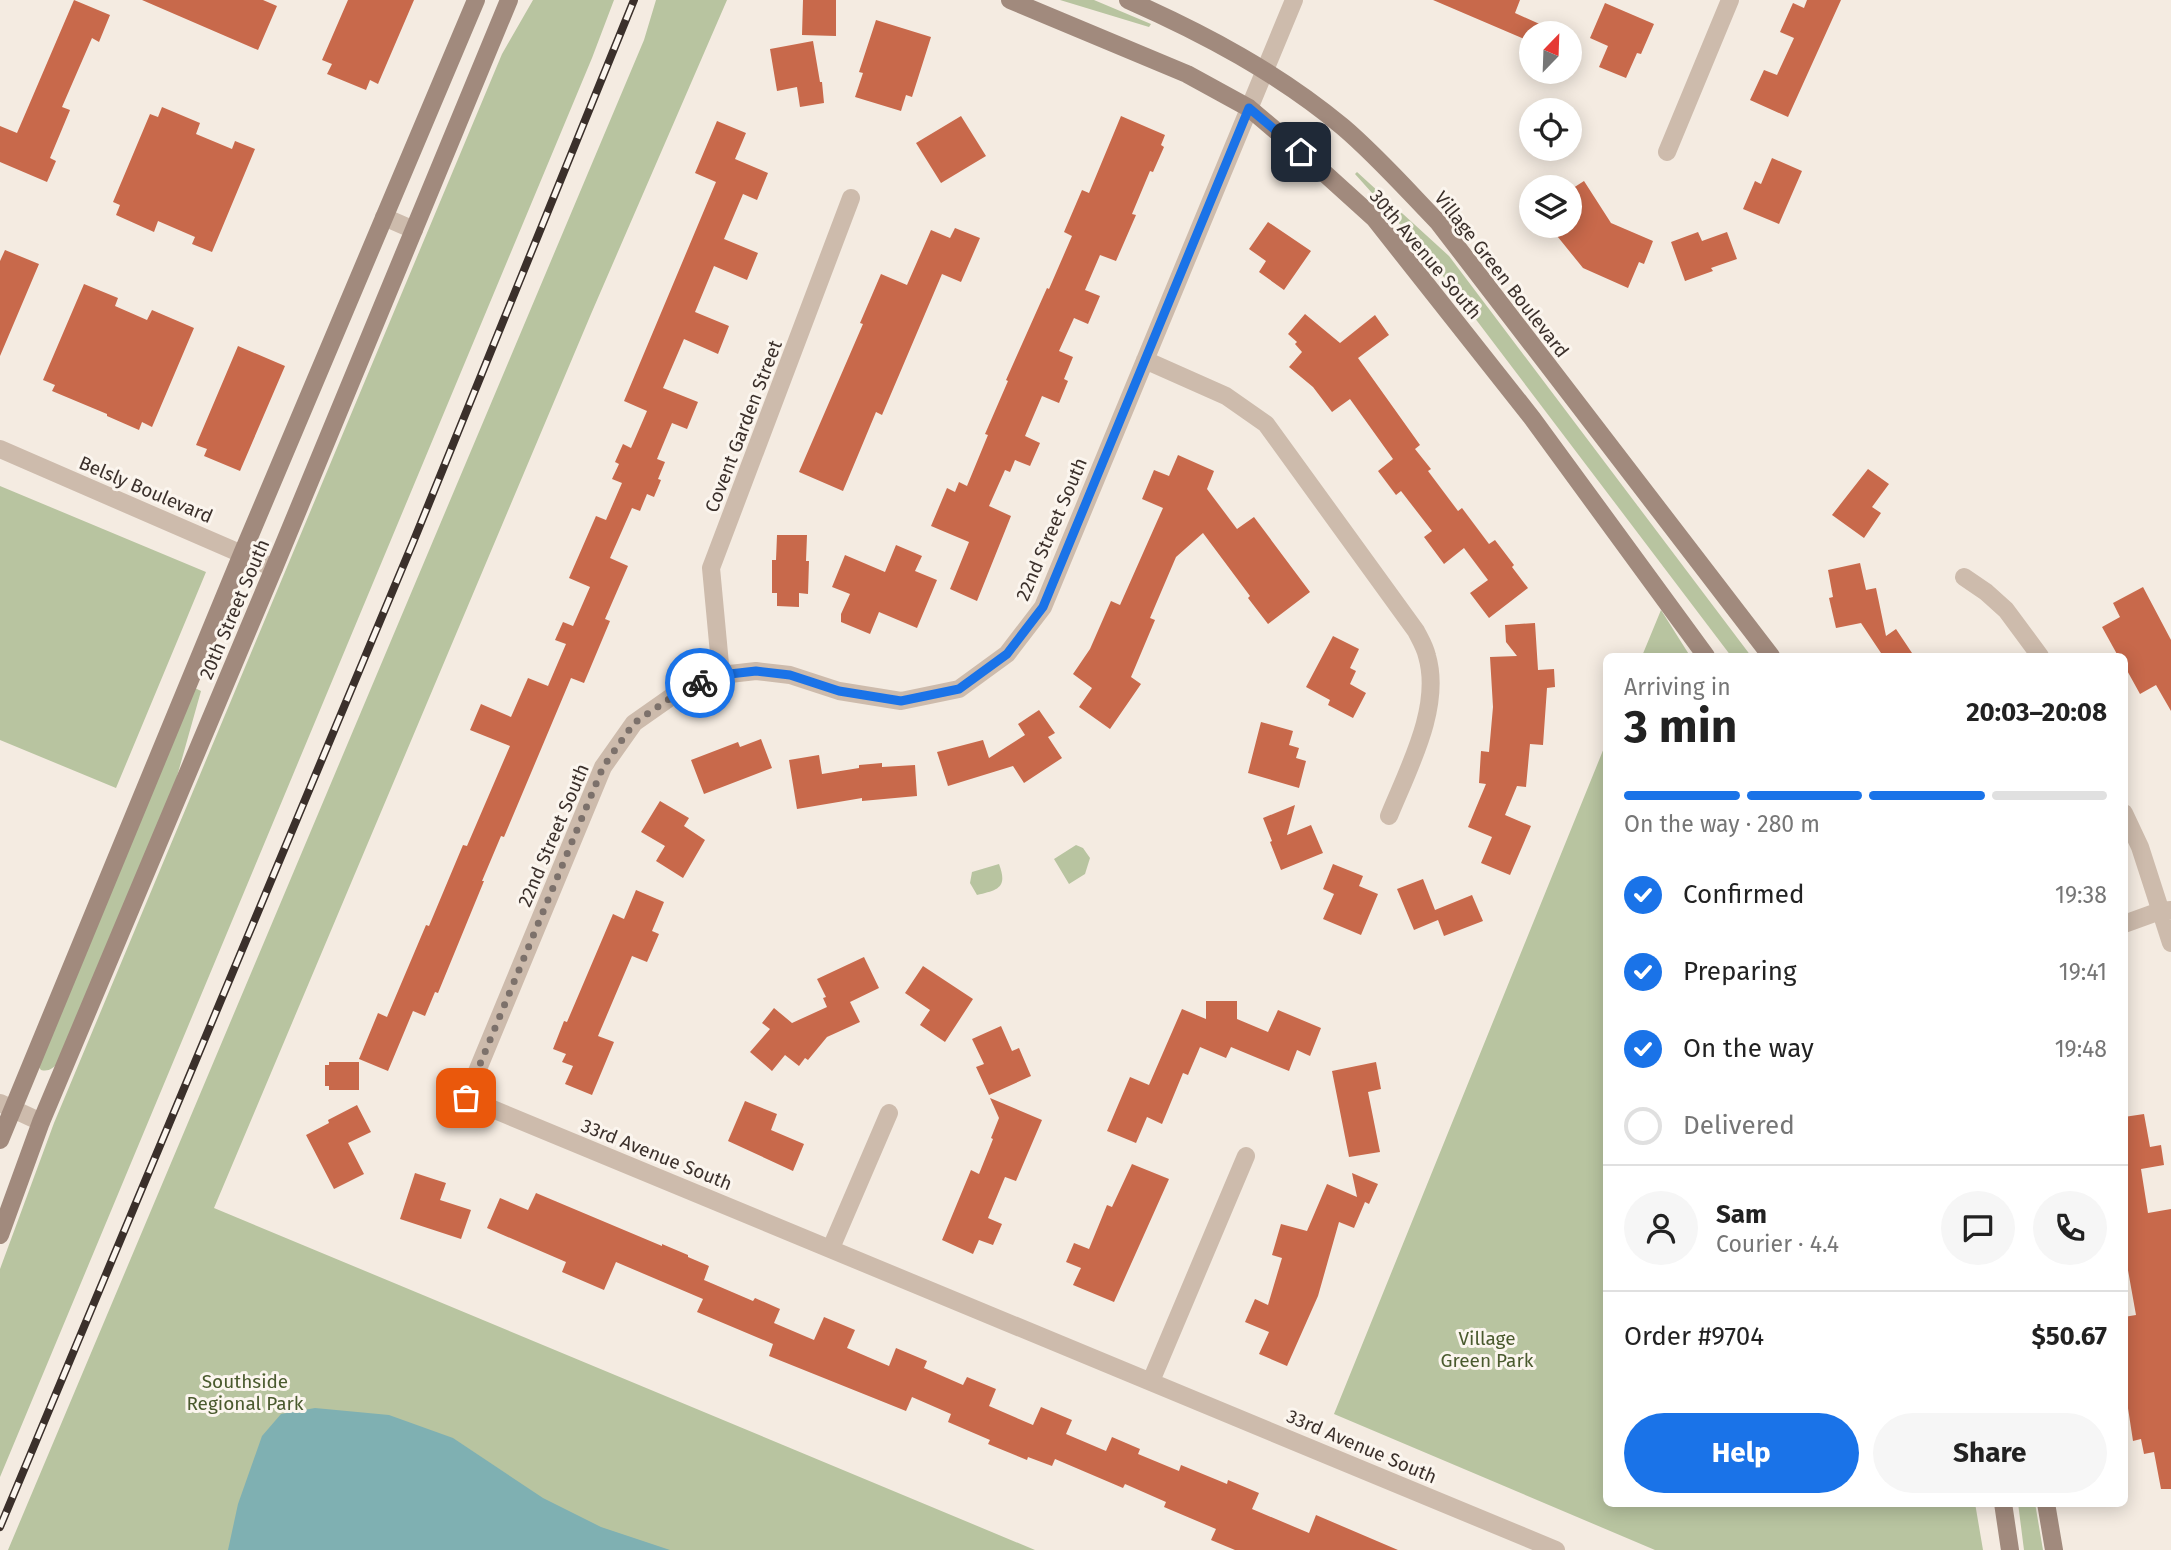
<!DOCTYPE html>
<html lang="en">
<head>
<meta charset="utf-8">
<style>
	:root { --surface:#fff; --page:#f6f6f6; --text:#222; --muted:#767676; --line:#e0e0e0; --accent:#1a73e8 }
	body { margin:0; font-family:"Fira Sans",sans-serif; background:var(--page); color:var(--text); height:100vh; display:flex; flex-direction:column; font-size:26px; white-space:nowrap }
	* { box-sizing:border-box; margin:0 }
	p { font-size:23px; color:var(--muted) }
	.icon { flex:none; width:38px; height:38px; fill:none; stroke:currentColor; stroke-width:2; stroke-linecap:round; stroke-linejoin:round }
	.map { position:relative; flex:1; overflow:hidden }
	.panel { position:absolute; left:1603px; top:653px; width:525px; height:854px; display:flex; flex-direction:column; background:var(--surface); border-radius:10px; box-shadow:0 4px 18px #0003 }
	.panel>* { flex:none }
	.needle { width:46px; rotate:23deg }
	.controls { position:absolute; left:1519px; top:21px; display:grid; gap:14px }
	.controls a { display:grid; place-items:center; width:63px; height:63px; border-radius:50%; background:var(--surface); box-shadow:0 4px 18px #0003; font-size:35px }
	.pin { position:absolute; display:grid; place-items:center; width:60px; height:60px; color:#fff; margin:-30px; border-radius:14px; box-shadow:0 4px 10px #0006 }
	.courier { position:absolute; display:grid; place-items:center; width:70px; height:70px; margin:-35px; border:5px solid #1a73e8; border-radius:50%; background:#fff; color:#222; box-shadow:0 2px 9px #0007 }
	.headline em { font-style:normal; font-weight:700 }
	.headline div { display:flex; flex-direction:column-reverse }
	.headline { display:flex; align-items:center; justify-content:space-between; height:119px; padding:0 21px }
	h1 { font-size:46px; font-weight:700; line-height:52px }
	.bar { display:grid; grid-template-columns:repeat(4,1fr); gap:10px 7px; align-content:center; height:84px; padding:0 21px }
	.bar i { height:9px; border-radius:5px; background:var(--line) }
	.bar .selected { background:var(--accent) }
	.bar p { grid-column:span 4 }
	.line { display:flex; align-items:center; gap:18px; padding:0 21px; border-top:2px solid var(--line) }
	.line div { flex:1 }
	.round { display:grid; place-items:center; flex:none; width:74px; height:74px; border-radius:37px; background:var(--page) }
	ol { padding:0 21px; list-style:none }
	li { display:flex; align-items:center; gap:21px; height:77px }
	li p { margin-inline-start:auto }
	li .icon { padding:7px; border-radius:50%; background:var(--accent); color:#fff; stroke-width:4 }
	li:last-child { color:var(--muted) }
	li i { width:38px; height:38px; border:4px solid var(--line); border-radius:50% }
	.cta { display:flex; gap:14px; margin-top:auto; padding:14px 21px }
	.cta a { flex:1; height:80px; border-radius:42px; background:var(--accent); color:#fff; font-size:28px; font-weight:700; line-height:80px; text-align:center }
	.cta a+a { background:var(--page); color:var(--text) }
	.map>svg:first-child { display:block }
	.green { fill:#b8c4a0 }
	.water { fill:#7fb0b2 }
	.building { fill:#c8694b }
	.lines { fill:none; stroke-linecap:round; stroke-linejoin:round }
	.street { stroke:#cdbbac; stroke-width:18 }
	.secondary { stroke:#a18a7d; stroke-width:18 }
	.rail-casing { stroke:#3b302b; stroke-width:8 }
	.rail { stroke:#fbf5ee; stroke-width:5; stroke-dasharray:16; stroke-linecap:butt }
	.done { stroke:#7c716b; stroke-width:7; stroke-dasharray:0 12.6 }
	.route { stroke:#1a73e8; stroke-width:9 }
	.labels { text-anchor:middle; stroke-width:6; stroke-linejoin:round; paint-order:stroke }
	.street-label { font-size:19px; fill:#3b302b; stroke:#fbf5ee }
	.park-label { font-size:19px; fill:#4a5a2e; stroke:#fbf5ee }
</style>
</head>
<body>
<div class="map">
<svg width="2171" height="1550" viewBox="0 0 2171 1550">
	<rect width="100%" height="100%" fill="#f4ebe1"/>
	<path class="green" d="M533 0H614L592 58 0 1477V1269L54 1123 502 54Z
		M656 0H727L591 314 214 1208 1035 1550H8L644 40Z
		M1060 0H1094L1151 24 1149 27Z
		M1357 172 1449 256 1751 656H1731L1424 251 1355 174Z
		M0 486 206 572 116 788 0 740Z
		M1661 610 1690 656H1642Z
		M195 688 201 691 176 780 58 1063C53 1068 49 1072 41 1070L38 1066Z
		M1606 743V1503H1975L1983 1550H1655L1334 1414Z
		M1076 845 1083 848 1090 858 1085 874 1069 884 1054 859Z
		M999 864C1008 888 998 890 977 895L970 883 972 872Z
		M2018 1503H2035L2043 1550H2024Z"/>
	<path class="water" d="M315 1408 389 1415 453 1438 543 1498 601 1527 670 1550H228L238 1504 262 1436 281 1414Z"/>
	<path class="building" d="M74 0 110 15 99 42 92 38 62 107 70 110 50 158 56 161 47 182 0 162V126L17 133Z
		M142 0H263L277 6 258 50Z
		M348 0H414L378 84 370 80 366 90 327 74 332 64 322 60Z
		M803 0H836V36L802 35Z
		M1433 0H1520L1515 13 1544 26 1541 33H1531V42Z
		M1807 0H1841L1788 117 1750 100 1764 70 1777 75 1794 38 1780 32 1793 3 1804 8Z
		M1605 3 1654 24 1641 54 1637 53 1626 78 1599 67 1608 46 1590 38Z
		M876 20 931 37 912 97 906 95 901 111 855 97 863 73 859 72Z
		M813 41 820 82H822L824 103 800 107 797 87 777 91 770 49Z
		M162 107 200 123 196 134 232 149 235 141 255 149 212 252 192 244 195 237 158 221 154 232 116 215 120 205 113 202 150 114 158 117Z
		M961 116 986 156 941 183 916 143Z
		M1121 116 1165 135 1161 145 1164 147 1153 172 1150 171 1132 214 1136 215 1116 261 1100 255 1085 290 1100 296 1088 324 1074 318 1059 351 1073 357 1064 379 1068 381 1059 403 1042 396 1025 436 1040 443 1030 466 1015 460 1010 472 1005 470 989 506 1011 516 977 601 950 589 969 542 931 526 947 488 955 492 959 482 967 486 988 435 985 434 1008 381 1006 380 1047 288 1049 289 1072 236 1064 232 1082 190 1089 193Z
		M717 121 746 133 735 159 768 173 757 200 743 194 724 239 758 253 747 280 714 266 695 312 729 326 718 354 684 339 663 388 698 402 687 429 672 423 657 459 665 462 658 479 661 480 654 497 647 494 640 511 632 508 610 558 628 566 605 619 610 621 584 683 571 678 504 837 501 836 482 881H484L438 993 435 992 425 1016 413 1011 388 1071 359 1059 378 1013 387 1017 426 925 429 926 463 845 467 846 510 746 470 730 481 704 511 717 528 678 548 686 566 644 555 640 563 622 573 626 590 587 569 578 596 516 606 520 622 483 612 479 619 464 615 462 623 444 631 448 647 411 624 401 716 182 695 173Z
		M1772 158 1802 171 1779 224 1743 209 1755 181 1761 184Z
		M1584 181 1611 223 1653 241 1644 264 1639 262 1628 288 1583 268 1549 226H1570V190Z
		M1268 222 1311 251 1284 290 1259 272 1266 261 1249 249Z
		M955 228 980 238 961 282 942 274 882 415 876 412 843 491 799 472 863 324 860 323 881 274 907 285 931 230 950 238Z
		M1698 232 1702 241 1727 232 1737 259 1711 268 1713 271 1685 281 1671 242Z
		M5 250 39 264 0 356V261Z
		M84 284 118 298 115 306 147 320 152 310 194 328 152 427 142 422 139 430 107 416V414L52 391 55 385 43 380Z
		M1305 314 1340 343 1375 315 1389 335 1358 358 1420 445 1415 449 1431 469 1428 471 1458 511 1462 508 1489 544 1495 540 1514 565 1512 567 1528 588 1489 618 1470 593 1488 580 1464 548 1444 564 1424 537 1432 531 1401 491 1396 495 1378 471 1393 459 1350 399 1332 412 1313 387 1289 367 1302 352 1295 344 1297 342 1288 334Z
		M238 346 285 366 240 471 204 456 207 449 196 445Z
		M1178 455 1214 471 1207 489 1237 529 1254 517 1310 592 1268 624 1248 598 1250 596 1203 533 1176 557 1150 618 1155 620 1131 677 1141 684 1110 729 1079 707 1092 688 1073 674 1090 649 1111 601 1120 605 1163 508 1142 499 1154 470 1169 476Z
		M1868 469 1889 484 1872 507 1881 513 1864 538 1832 515Z
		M777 535H807L806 561H809L808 594 799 593V607L777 606V593H772V560H776Z
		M896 545 922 556 915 571 937 580 917 628 879 612 870 634 841 622V614L850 594 832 587 845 555 885 572Z
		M1860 563 1866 590 1876 588 1886 636 1896 629 1914 656H1883L1861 623 1836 628 1829 598 1833 597 1828 570Z
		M2143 587 2171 640V711L2156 685 2140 694 2124 665V656H2118L2102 627 2120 617 2113 603Z
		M1535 623 1538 670 1554 669 1555 687 1547 688 1543 745 1530 744 1526 787 1517 786 1505 815 1531 826 1510 875 1481 863 1492 837 1468 827 1486 784 1479 783 1481 751 1489 752 1493 707 1490 657 1517 656 1506 642 1505 625Z
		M1333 636 1359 649 1350 668 1356 671 1350 684 1366 693 1353 718 1328 705 1330 700 1306 687Z
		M1039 710 1055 733 1048 737 1062 758 1024 783 1013 766 948 786 937 752 983 740 989 758 1025 735 1018 724Z
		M1261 722 1293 731 1289 745 1299 748 1296 758 1306 761 1299 788 1248 773Z
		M761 739 772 768 704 794 691 760 738 742 740 747Z
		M819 755 822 774 859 768V765L882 763V767L915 765 917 796 862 801V798L797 809 789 760Z
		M660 801 689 818 684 826 705 840 683 878 656 861 665 846 641 832Z
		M1295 805 1287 835 1311 825 1323 853 1281 870 1270 842 1272 841 1263 818Z
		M1333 864 1363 876 1359 886 1378 894 1361 935 1323 919 1334 894 1323 889Z
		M1423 879 1435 910 1472 895 1483 921 1444 936 1438 920 1414 930 1397 889Z
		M636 890 664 902 652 931 659 934 647 962 632 956 598 1036 614 1042 592 1095 565 1084 573 1066 562 1062 566 1054 553 1049 564 1021 567 1022 613 914 624 919Z
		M864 957 879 988 850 1002 860 1022 827 1037 808 1060 805 1058 799 1066 785 1055 772 1071 750 1052 770 1029 762 1023 774 1008 792 1023 827 1007 823 998 826 997 817 979Z
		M923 966 973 999 945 1042 920 1025 930 1010 905 993Z
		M1206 1001H1237V1019L1268 1032 1278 1010 1321 1028 1310 1056 1297 1050 1289 1071 1231 1047 1226 1058 1200 1047 1188 1075 1183 1073 1162 1124 1147 1117 1136 1143 1107 1131 1130 1077 1149 1085 1182 1009 1206 1019Z
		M1001 1026 1012 1051 1019 1048 1031 1076 989 1095 976 1067 984 1064 972 1039Z
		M329 1062H359V1090H329V1086H325V1065H329Z
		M1376 1062 1381 1089 1368 1092 1380 1152 1349 1157 1332 1071Z
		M990 1098 1042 1120 1016 1181 1005 1177 988 1218 1002 1224 993 1245 979 1240 973 1254 942 1240 971 1170 979 1174 993 1139 991 1138 999 1118Z
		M745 1101 777 1114 771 1130 804 1144 793 1171 728 1141Z
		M357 1105 371 1132 348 1143 364 1174 334 1189 306 1135 329 1123 328 1120Z
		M2144 1114 2150 1147 2161 1145 2164 1165 2141 1169 2148 1213 2171 1209V1489H2161L2154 1452 2144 1454 2141 1439 2133 1441 2124 1382V1317L2136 1315 2124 1248V1117Z
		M1132 1164 1169 1179 1114 1302 1073 1285 1081 1268 1066 1262 1074 1243 1089 1249 1107 1205 1112 1207Z
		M415 1173 446 1183 440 1200 471 1210 461 1239 400 1219Z
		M1352 1173 1378 1184 1369 1204 1365 1202 1354 1228 1339 1222 1318 1296 1287 1366 1259 1354 1269 1332 1245 1322 1255 1299 1268 1305 1282 1258 1272 1255 1281 1224 1307 1231 1327 1184 1357 1197Z
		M536 1193 662 1246V1244L688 1255V1257L709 1266 704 1280 753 1301 755 1298 780 1309 774 1323 814 1340 824 1317 855 1330 847 1348 889 1366 896 1348 927 1361 924 1368 963 1385 967 1377 996 1389 989 1406 1033 1425 1041 1407 1072 1420 1066 1434 1106 1451 1112 1437 1140 1449 1138 1454 1179 1471 1181 1465 1227 1484 1228 1480 1259 1493 1252 1509 1309 1533 1316 1515 1398 1550H1235L1211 1540 1216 1529 1164 1507 1166 1502 1125 1484 1123 1488 1055 1459 1052 1466 1028 1457 1027 1460 988 1444 990 1440 948 1422 951 1414 912 1397 906 1411 769 1356 773 1344 697 1312 703 1299 616 1262 604 1290 562 1272 566 1262 487 1228 500 1198 528 1210Z"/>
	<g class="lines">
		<path class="street" d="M1294 0 1043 607 1007 654 959 689 901 701 839 691 790 675 756 671 721 675 681 690 634 723 603 767 466 1098 1556 1550
			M1667 152 1730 0
			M384 217 414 230
			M1145 360 1226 396 1266 424 1416 631C1420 639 1425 647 1427 656 1442 707 1408 769 1389 816
			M0 449 274 568
			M1964 577 1986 592 2006 610 2040 656
			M721 675 711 568 851 198
			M2124 813 2140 847 2171 943
			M2124 924 2160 911 2171 910
			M0 1103 41 1122
			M831 1248 889 1113
			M1151 1381 1246 1156"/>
		<path class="secondary" d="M1010 0 1187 74 1249 108 1301 152 1374 218 1532 418 1706 656
			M1128 0C1205 34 1278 73 1343 127 1377 156 1407 190 1438 222L1771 656
			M0 1140 242 554 476 0
			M0 1235 41 1122 274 568 509 0
			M2003 1503 2010 1550
			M2046 1503 2054 1550"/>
		<defs>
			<path id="rail" d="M0 1527 414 540 634 0"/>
		</defs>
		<use href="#rail" class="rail-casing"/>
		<use href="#rail" class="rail"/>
	</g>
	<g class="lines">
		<path class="done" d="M466 1098 603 767 634 723 681 691 700 683"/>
		<path class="route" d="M700 683 721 675 756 671 790 675 839 691 901 701 959 689 1007 654 1043 607 1249 108 1301 152"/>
	</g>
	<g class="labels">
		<g class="street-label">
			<text transform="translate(1426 254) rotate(50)" y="7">30th Avenue South</text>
			<text transform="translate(1502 274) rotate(52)" y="7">Village Green Boulevard</text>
			<text transform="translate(743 426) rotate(-69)" y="7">Covent Garden Street</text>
			<text transform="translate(146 489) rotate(23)" y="7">Belsly Boulevard</text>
			<text transform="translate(1051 529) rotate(-67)" y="7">22nd Street South</text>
			<text transform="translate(234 609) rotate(-67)" y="7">20th Street South</text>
			<text transform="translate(553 835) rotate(-67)" y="7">22nd Street South</text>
			<text transform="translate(657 1154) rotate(22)" y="7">33rd Avenue South</text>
			<text transform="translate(1362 1446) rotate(23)" y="7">33rd Avenue South</text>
		</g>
		<g class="park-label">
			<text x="1487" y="1345">Village<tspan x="1487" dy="22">Green Park</tspan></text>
			<text x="245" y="1388">Southside<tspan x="245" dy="22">Regional Park</tspan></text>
		</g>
	</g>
</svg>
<div class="controls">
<a><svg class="needle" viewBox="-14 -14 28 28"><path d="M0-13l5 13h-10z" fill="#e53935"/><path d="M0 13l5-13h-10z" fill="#767676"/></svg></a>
<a><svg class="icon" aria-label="locate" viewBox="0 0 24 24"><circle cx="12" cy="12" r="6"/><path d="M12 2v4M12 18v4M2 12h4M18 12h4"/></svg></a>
<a><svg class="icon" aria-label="layers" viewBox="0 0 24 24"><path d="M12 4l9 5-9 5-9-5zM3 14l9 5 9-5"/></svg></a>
</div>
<div class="pin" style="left:466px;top:1098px;background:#ea580c"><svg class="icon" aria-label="bag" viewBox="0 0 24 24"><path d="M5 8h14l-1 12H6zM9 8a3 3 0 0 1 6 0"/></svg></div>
<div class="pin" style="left:1301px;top:152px;background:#1f2937"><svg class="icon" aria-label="home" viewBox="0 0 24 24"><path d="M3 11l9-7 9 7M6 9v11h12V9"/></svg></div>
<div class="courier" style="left:700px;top:683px"><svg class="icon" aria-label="bike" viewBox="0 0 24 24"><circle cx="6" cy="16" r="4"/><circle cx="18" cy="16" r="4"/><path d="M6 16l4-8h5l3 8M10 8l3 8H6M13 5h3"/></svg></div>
<section class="panel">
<div class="headline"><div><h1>3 min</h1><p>Arriving in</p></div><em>20:03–20:08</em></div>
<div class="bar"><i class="selected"></i><i class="selected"></i><i class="selected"></i><i></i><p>On the way · 280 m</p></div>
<ol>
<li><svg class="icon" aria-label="check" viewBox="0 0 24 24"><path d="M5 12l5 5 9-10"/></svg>Confirmed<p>19:38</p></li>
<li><svg class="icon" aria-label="check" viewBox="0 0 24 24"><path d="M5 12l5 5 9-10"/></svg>Preparing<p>19:41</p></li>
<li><svg class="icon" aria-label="check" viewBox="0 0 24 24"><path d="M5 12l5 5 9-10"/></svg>On the way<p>19:48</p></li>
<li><i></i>Delivered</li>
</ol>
<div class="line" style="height:126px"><a class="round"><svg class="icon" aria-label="person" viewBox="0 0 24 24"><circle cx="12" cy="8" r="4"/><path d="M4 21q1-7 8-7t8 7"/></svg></a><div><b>Sam</b><p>Courier · 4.4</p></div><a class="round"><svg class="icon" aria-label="chat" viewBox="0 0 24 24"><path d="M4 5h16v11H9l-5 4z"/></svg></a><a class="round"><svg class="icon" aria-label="phone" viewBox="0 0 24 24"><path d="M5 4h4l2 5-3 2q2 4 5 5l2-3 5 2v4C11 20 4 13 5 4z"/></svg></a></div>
<div class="line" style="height:91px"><div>Order #9704</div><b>$50.67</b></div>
<div class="cta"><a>Help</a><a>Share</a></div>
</section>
</div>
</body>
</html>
